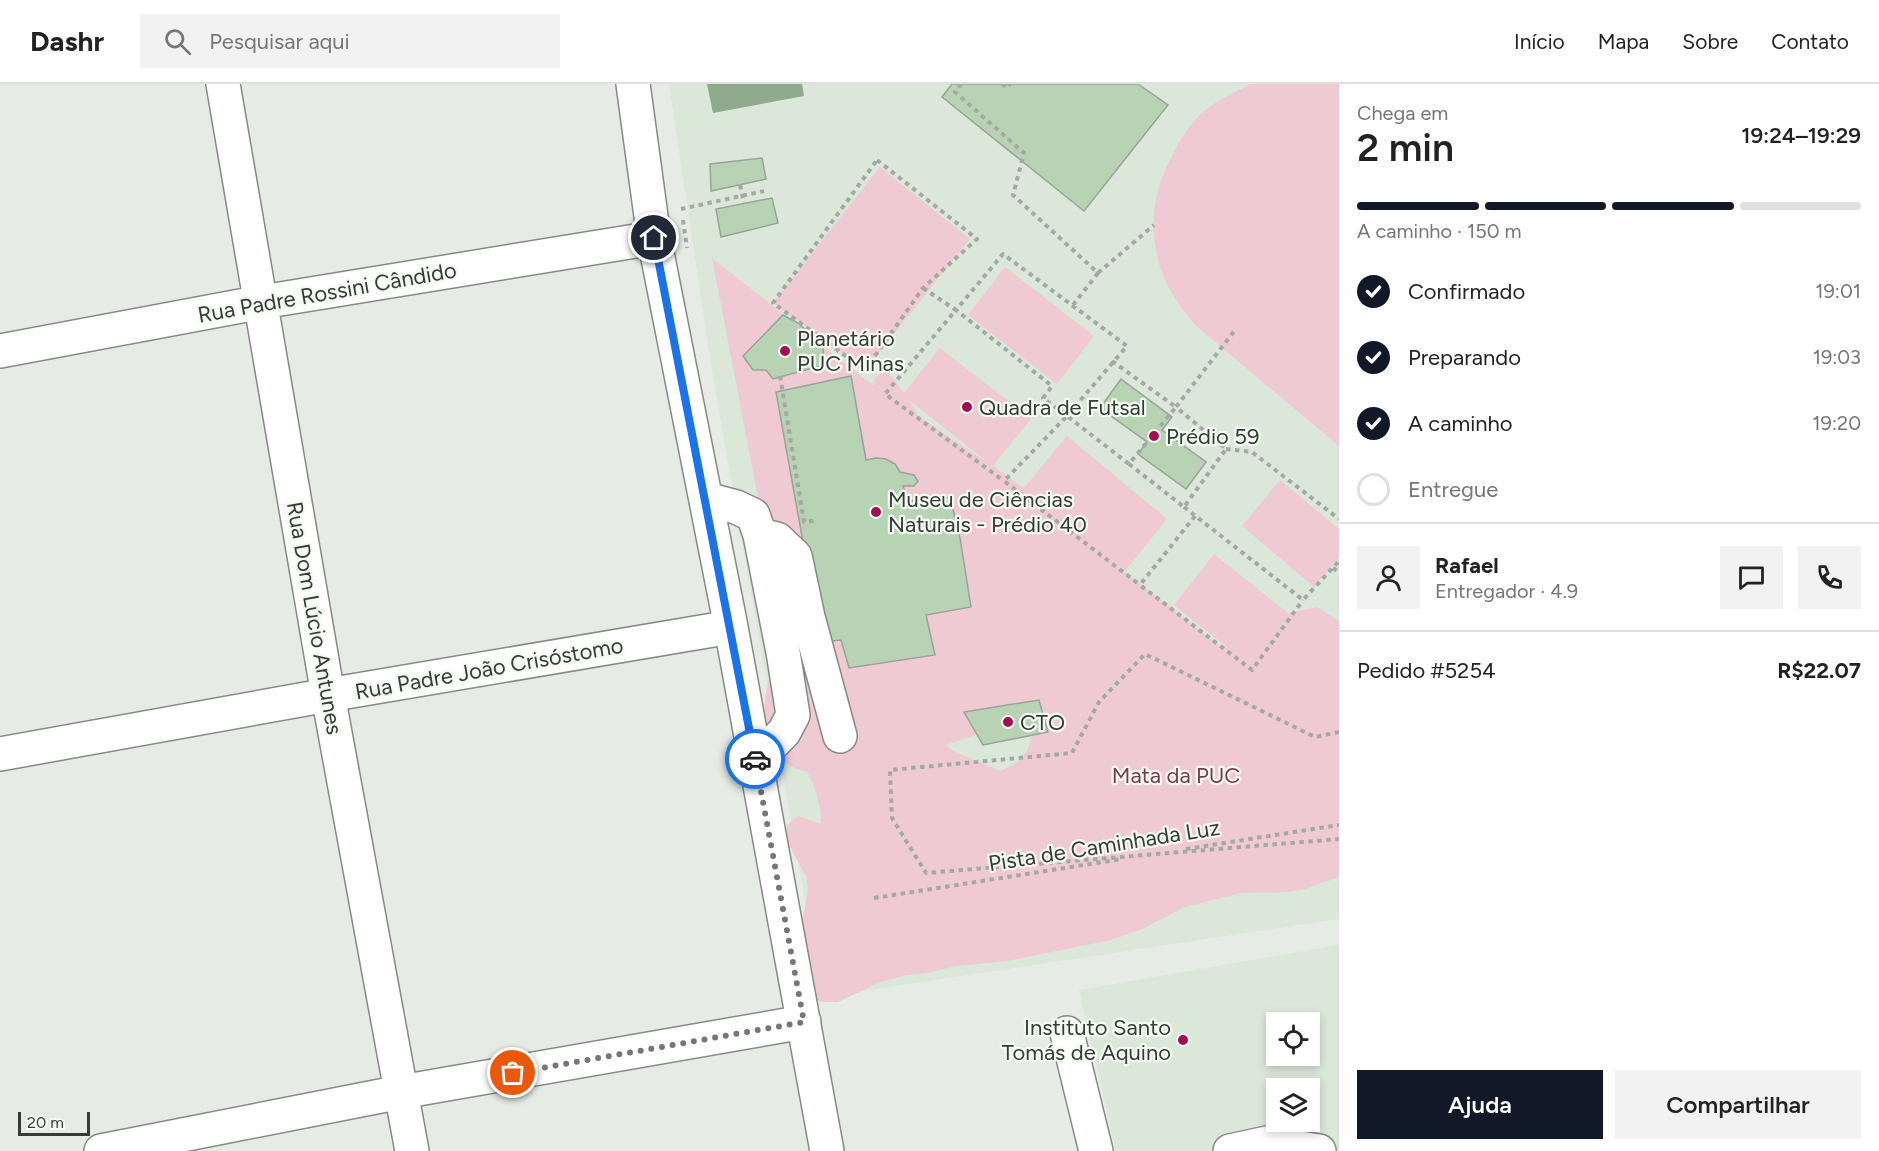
<!DOCTYPE html>
<html lang="pt">
<head>
<meta charset="utf-8">
<style>
	:root { --surface:#fff; --page:#f2f2f2; --text:#222; --muted:#767676; --line:#e0e0e0; --accent:#111827 }
	body { margin:0; font-family:Figtree,sans-serif; background:var(--page); color:var(--text); height:100vh; display:flex; flex-direction:column; font-size:22px; white-space:nowrap }
	* { box-sizing:border-box; margin:0 }
	p { font-size:20px; color:var(--muted) }
	.icon { flex:none; width:33px; height:33px; fill:none; stroke:currentColor; stroke-width:2; stroke-linecap:round; stroke-linejoin:round }
	.map { position:relative; flex:1; overflow:hidden }
	.panel { display:flex; flex-direction:column; background:var(--surface); width:540px }
	.panel>* { flex:none }
	.buttons { position:absolute; left:1266px; top:928px; display:grid; gap:12px }
	.buttons a { display:grid; place-items:center; width:54px; height:54px; border-radius:0px; background:var(--surface); box-shadow:0 3px 9px #0003; font-size:30px }
	.scale { position:absolute; left:18px; bottom:15px; width:72px; box-sizing:border-box; padding-left:6px; border:3px solid #373a37; border-top:0; font-size:16px; line-height:21px; white-space:nowrap; color:#373a37; -webkit-text-stroke:4px #f3faf2; paint-order:stroke }
	.pin { position:absolute; display:grid; place-items:center; width:51px; height:51px; color:#fff; margin:-26px; border:3px solid #fff; border-radius:50%; box-shadow:0 2px 6px #0007 }
	.courier { position:absolute; display:grid; place-items:center; width:60px; height:60px; margin:-30px; border:4px solid #1a73e8; border-radius:50%; background:#fff; color:#222; box-shadow:0 2px 8px #0007 }
	.head em { font-style:normal; font-weight:600 }
	.head div { display:flex; flex-direction:column-reverse }
	.head { display:flex; align-items:center; justify-content:space-between; height:102px; padding:0 18px }
	h1 { font-size:39px; font-weight:600; line-height:45px }
	.bar { display:grid; grid-template-columns:repeat(4,1fr); gap:9px 6px; align-content:center; height:72px; padding:0 18px }
	.bar i { height:8px; border-radius:4px; background:var(--line) }
	.bar .current { background:var(--accent) }
	.bar p { grid-column:span 4 }
	.line { display:flex; align-items:center; gap:15px; padding:0 18px; border-top:2px solid var(--line) }
	.line div { flex:1 }
	.round { display:grid; place-items:center; flex:none; width:63px; height:63px; border-radius:0px; background:var(--page) }
	ol { padding:0 18px; list-style:none }
	li { display:flex; align-items:center; gap:18px; height:66px }
	li p { margin-inline-start:auto }
	li .icon { padding:6px; border-radius:50%; background:var(--accent); color:#fff; stroke-width:4 }
	li:last-child { color:var(--muted) }
	li i { width:33px; height:33px; border:3px solid var(--line); border-radius:50% }
	.primary-button { display:flex; gap:12px; margin-top:auto; padding:12px 18px }
	.primary-button a { flex:1; height:69px; border-radius:0px; background:var(--accent); color:#fff; font-size:24px; font-weight:600; line-height:69px; text-align:center }
	.primary-button a+a { background:var(--page); color:var(--text) }
	header { display:flex; align-items:center; gap:36px; box-sizing:border-box; height:84px; padding:0 30px; background:var(--surface); border-bottom:2px solid var(--line) }
	header strong { font-size:28px }
	nav { display:flex; gap:33px; margin-inline-start:auto; font-size:21px }
	.search { width:420px; height:54px; background:var(--page); display:flex; align-items:center; gap:15px; box-sizing:border-box; padding:0 21px; border-radius:0px; color:var(--muted); font-size:22px }
	main { display:flex; flex:1; min-height:0 }
	.map>svg:first-child { display:block }
	.built { fill:#dae7d9; fill-rule:evenodd }
	.green { fill:#f0cad3; fill-rule:evenodd }
	.water { fill:#8faa8c }
	.building { fill:#b7d3b4; stroke:#9ba29b; stroke-width:1.5 }
	.lines { fill:none; stroke-linecap:round; stroke-linejoin:round }
	.minor-casing { stroke:#858b84; stroke-width:36 }
	.path { stroke:#a4a9a4; stroke-width:4; stroke-dasharray:4.5 4.5; stroke-linecap:butt }
	.minor { stroke:#fff; stroke-width:33 }
	.done { stroke:#747874; stroke-width:6; stroke-dasharray:0 10.8 }
	.route { stroke:#1a73e8; stroke-width:8 }
	.poi-dot { fill:#a21053; stroke:#f3faf2; stroke-width:2 }
	.labels { text-anchor:middle; stroke-width:4.5; stroke-linejoin:round; paint-order:stroke }
	.street-label { font-size:22px; fill:#373a37; stroke:#f3faf2 }
	.poi-label { font-size:22px; fill:#373a37; stroke:#f3faf2; text-anchor:start }
	.park-label { font-size:22px; fill:#763d4f; stroke:#f3faf2 }
</style>
</head>
<body>
<header>
<strong>Dashr</strong>
<div class="search"><svg class="icon" aria-label="search" viewBox="0 0 24 24"><circle cx="10" cy="10" r="6"/><path d="M15 15l6 6"/></svg>Pesquisar aqui</div>
<nav><a>Início</a><a>Mapa</a><a>Sobre</a><a>Contato</a></nav>
</header>
<main>
<div class="map">
<svg width="1339" height="1067" viewBox="0 0 1339 1067">
	<rect width="100%" height="100%" fill="#e6ece5"/>
	<path class="built" d="M669 0H1339V835L822 913 713 293Z
		M1339 861V1067H1116L1079 906ZM1276 939H1310V972H1276ZM1276 1005H1310V1038H1276Z"/>
	<path class="green" d="M1251 0H1339V362L1194 240C1182 224 1169 208 1162 189 1154 168 1152 143 1155 121 1158 95 1181 48 1200 31 1214 17 1234 9 1251 0Z
		M880 83 970 155 865 286 773 219Z
		M712 174 874 302 875 294 886 285 904 309 940 264 1031 335 993 382 1024 404 1067 352 1167 435 1125 487 1113 479 1221 563 1228 564 1174 521 1214 470 1288 529 1317 523 1339 537V793L1305 805 1288 808 1241 809 1185 823 1142 845 1111 856 1007 877 956 882 922 890 907 891 878 899 838 918H821L808 913 794 860 803 833 808 806 806 792 786 756 787 741 798 732 821 740C821 722 816 703 807 688 759 677 758 625 772 587L790 580ZM909 316 985 376V377L918 332ZM1014 637 1032 649C1029 670 1021 678 1001 687L955 668 946 661Z
		M1005 183 1094 252 1057 300 968 231Z
		M1280 396 1339 445V473L1314 503 1242 442Z"/>
	<path class="water" d="M707 0H802L804 12 713 29Z"/>
	<path class="building" d="M952 0H1138L1168 21 1084 127 942 13Z
		M762 74 766 95 711 107 710 80Z
		M772 114 778 139 721 153 716 125Z
		M783 231 798 239 823 262 824 281 773 295 766 286H753L743 272Z
		M851 292 866 376 876 374 886 375 895 380 900 388 914 391 918 397 914 402H903L909 417 950 413 960 454 971 523 926 531 935 571 849 584 841 556 821 558 776 308Z
		M1121 295 1172 333 1162 346 1206 378 1186 405 1138 370 1147 358 1100 324Z
		M1039 616 1048 648 983 661 964 628Z"/>
	<g class="lines">
		<defs>
			<path id="minor" d="M223 0 328 611 412 1067
				M633 0 654 154 731 543 827 1067
				M0 267 262 218 654 154
				M706 415 736 423 753 431 760 451 783 568 793 631 784 648 756 677
				M760 451 777 455 795 472 808 533 840 652
				M0 670 328 611 731 543
				M1067 949 1096 1067
				M101 1067 401 1008 804 938
				M1230 1067 1267 1059 1319 1067"/>
		</defs>
		<use href="#minor" class="minor-casing"/>
		<path class="path" d="M961 0 955 8 1024 69 1013 111 1098 189 1073 221
			M1002 0 1007 4 1010 0
			M877 76 977 155 923 204 865 286 773 219Z
			M740 101 744 119
			M681 125 764 107
			M683 136 687 164
			M1098 189 1154 141
			M923 204 956 226 885 310 1004 397
			M1112 277 1176 323 1129 380 1067 332 1127 262 1003 170 956 226 1052 302 1043 314 1067 332 1004 397 1140 501
			M780 292 804 438 818 436
			M1226 365 1252 368 1339 435
			M1129 380 1184 423 1226 365 1176 323 1235 246
			M1184 423 1303 516 1339 477
			M1195 432 1140 501 1252 586 1303 516
			M1333 484 1339 488
			M1339 648 1315 653 1145 570 1099 618 1072 669 890 686 892 734 926 789 1339 755
			M1186 765 1339 741
			M874 814 1122 775"/>
		<use href="#minor" class="minor"/>
	</g>
	<g class="lines">
		<path class="done" d="M513 989 804 938 755 675"/>
		<path class="route" d="M654 154 755 675"/>
	</g>
	<g class="poi-dot">
		<circle cx="785" cy="267" r="6"/>
		<circle cx="967" cy="323" r="6"/>
		<circle cx="1154" cy="352" r="6"/>
		<circle cx="876" cy="428" r="6"/>
		<circle cx="1008" cy="638" r="6"/>
		<circle cx="1183" cy="956" r="6"/>
	</g>
	<g class="labels">
		<g class="street-label">
			<text transform="translate(327 208) rotate(-10)" y="8">Rua Padre Rossini Cândido</text>
			<text transform="translate(315 534) rotate(80)" y="8">Rua Dom Lúcio Antunes</text>
			<text transform="translate(489 584) rotate(-10)" y="8">Rua Padre João Crisóstomo</text>
			<text transform="translate(1104 761) rotate(-9)" y="8">Pista de Caminhada Luz</text>
		</g>
		<g class="poi-label">
			<text x="797" y="262">Planetário<tspan x="797" dy="25">PUC Minas</tspan></text>
			<text x="979" y="331">Quadra de Futsal</text>
			<text x="1166" y="360">Prédio 59</text>
			<text x="888" y="423">Museu de Ciências<tspan x="888" dy="25">Naturais - Prédio 40</tspan></text>
			<text x="1020" y="646">CTO</text>
			<text x="1171" y="951" text-anchor="end">Instituto Santo<tspan x="1171" dy="25">Tomás de Aquino</tspan></text>
		</g>
		<g class="park-label">
			<text x="1176" y="699">Mata da PUC</text>
		</g>
	</g>
</svg>
<div class="buttons">
<a><svg class="icon" aria-label="locate" viewBox="0 0 24 24"><circle cx="12" cy="12" r="6"/><path d="M12 2v4M12 18v4M2 12h4M18 12h4"/></svg></a>
<a><svg class="icon" aria-label="layers" viewBox="0 0 24 24"><path d="M12 4l9 5-9 5-9-5zM3 14l9 5 9-5"/></svg></a>
</div>
<div class="scale">20 m</div>
<div class="pin" style="left:513px;top:989px;background:#ea580c"><svg class="icon" aria-label="bag" viewBox="0 0 24 24"><path d="M5 8h14l-1 12H6zM9 8a3 3 0 0 1 6 0"/></svg></div>
<div class="pin" style="left:654px;top:154px;background:#1f2937"><svg class="icon" aria-label="home" viewBox="0 0 24 24"><path d="M3 11l9-7 9 7M6 9v11h12V9"/></svg></div>
<div class="courier" style="left:755px;top:675px"><svg class="icon" aria-label="car" viewBox="0 0 24 24"><path d="M5 17H2v-5l4-1 3-4h7l3 4 3 1v5h-3M9 17h6M6 11h13"/><circle cx="7" cy="17" r="2"/><circle cx="17" cy="17" r="2"/></svg></div>
</div>
<section class="panel">
<div class="head"><div><h1>2 min</h1><p>Chega em</p></div><em>19:24–19:29</em></div>
<div class="bar"><i class="current"></i><i class="current"></i><i class="current"></i><i></i><p>A caminho · 150 m</p></div>
<ol>
<li><svg class="icon" aria-label="check" viewBox="0 0 24 24"><path d="M5 12l5 5 9-10"/></svg>Confirmado<p>19:01</p></li>
<li><svg class="icon" aria-label="check" viewBox="0 0 24 24"><path d="M5 12l5 5 9-10"/></svg>Preparando<p>19:03</p></li>
<li><svg class="icon" aria-label="check" viewBox="0 0 24 24"><path d="M5 12l5 5 9-10"/></svg>A caminho<p>19:20</p></li>
<li><i></i>Entregue</li>
</ol>
<div class="line" style="height:108px"><a class="round"><svg class="icon" aria-label="person" viewBox="0 0 24 24"><circle cx="12" cy="8" r="4"/><path d="M4 21q1-7 8-7t8 7"/></svg></a><div><b>Rafael</b><p>Entregador · 4.9</p></div><a class="round"><svg class="icon" aria-label="chat" viewBox="0 0 24 24"><path d="M4 5h16v11H9l-5 4z"/></svg></a><a class="round"><svg class="icon" aria-label="phone" viewBox="0 0 24 24"><path d="M5 4h4l2 5-3 2q2 4 5 5l2-3 5 2v4C11 20 4 13 5 4z"/></svg></a></div>
<div class="line" style="height:78px"><div>Pedido #5254</div><b>R$22.07</b></div>
<div class="primary-button"><a>Ajuda</a><a>Compartilhar</a></div>
</section>
</main>
</body>
</html>
